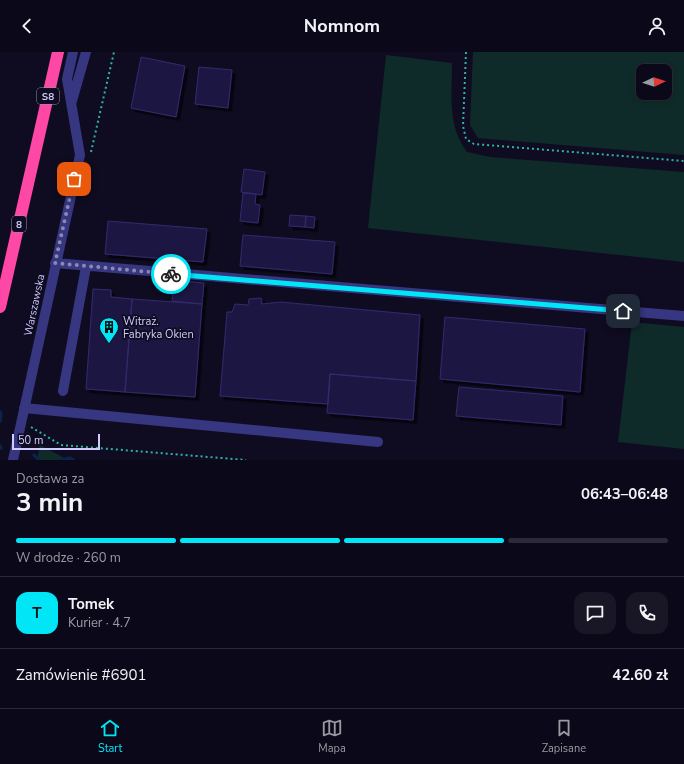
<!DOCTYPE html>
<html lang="pl">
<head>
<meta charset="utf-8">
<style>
	:root { --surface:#0b0919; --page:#191726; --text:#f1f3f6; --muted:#9a9aa2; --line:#2b2a38; --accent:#00e6f7 }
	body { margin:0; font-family:"Nunito Sans",sans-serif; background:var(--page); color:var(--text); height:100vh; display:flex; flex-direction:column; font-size:15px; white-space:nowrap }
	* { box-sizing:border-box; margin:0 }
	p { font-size:13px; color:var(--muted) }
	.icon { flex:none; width:22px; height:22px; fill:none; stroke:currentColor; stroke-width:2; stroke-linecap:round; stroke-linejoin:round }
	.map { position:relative; height:408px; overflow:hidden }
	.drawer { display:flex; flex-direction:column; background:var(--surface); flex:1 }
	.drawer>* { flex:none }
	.needle { width:26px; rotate:86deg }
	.fabs { position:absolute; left:636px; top:12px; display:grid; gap:8px }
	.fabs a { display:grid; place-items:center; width:36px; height:36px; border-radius:8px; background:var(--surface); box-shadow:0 2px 6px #0003,0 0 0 1px var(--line); font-size:20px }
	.scale { position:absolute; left:12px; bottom:10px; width:88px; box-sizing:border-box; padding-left:4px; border:2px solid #d0ccff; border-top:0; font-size:11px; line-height:14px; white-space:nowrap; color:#d0ccff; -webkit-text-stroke:3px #0f0c21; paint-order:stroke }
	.pin { position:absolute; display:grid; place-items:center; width:34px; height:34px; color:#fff; margin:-17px; border-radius:8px; box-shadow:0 2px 6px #0006 }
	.courier { position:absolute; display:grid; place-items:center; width:40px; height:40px; margin:-20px; border:3px solid #00e6f7; border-radius:50%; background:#fff; color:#222; box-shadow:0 1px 5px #0007 }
	.overview em { font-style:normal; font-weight:700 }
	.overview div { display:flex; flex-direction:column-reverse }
	.overview { display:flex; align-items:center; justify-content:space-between; height:68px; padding:0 16px }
	h1 { font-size:26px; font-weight:700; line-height:30px }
	.bar { display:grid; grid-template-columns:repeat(4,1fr); gap:6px 4px; align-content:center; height:48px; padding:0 16px }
	.bar i { height:5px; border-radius:3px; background:var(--line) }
	.bar .current { background:var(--accent) }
	.bar p { grid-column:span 4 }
	.line { display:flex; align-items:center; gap:10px; padding:0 16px; border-top:1px solid var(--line) }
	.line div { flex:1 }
	.round { display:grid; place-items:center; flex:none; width:42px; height:42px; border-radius:12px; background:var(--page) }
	header { display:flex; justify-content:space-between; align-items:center; height:52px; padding:0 16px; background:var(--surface); font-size:18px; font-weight:700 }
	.tabs { display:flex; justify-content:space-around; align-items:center; height:56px; border-top:1px solid var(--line); background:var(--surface); font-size:11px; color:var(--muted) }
	.tabs a { display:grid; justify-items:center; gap:2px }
	.tabs .current { color:var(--accent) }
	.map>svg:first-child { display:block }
	.green { fill:#0f2b29; fill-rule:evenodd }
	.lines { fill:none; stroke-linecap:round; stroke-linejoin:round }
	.stream { stroke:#0b2346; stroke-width:3.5 }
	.building { fill:#1f1842; stroke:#35296f; filter:url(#shadow) }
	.path { stroke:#2ab5a8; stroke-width:2; stroke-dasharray:2 3; stroke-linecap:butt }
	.minor { stroke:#363681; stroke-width:10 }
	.highway { stroke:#ff47a5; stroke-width:12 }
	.done { stroke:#8c89b1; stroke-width:4; stroke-dasharray:0 7.2 }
	.route { stroke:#00e6f7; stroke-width:5 }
	.labels { text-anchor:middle; stroke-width:3.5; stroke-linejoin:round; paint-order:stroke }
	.shield { fill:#0f0c21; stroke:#9692bc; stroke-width:1 }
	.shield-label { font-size:10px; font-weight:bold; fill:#d0ccff }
	.street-label { font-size:11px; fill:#d0ccff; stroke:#0f0c21 }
	.poi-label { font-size:11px; fill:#d0ccff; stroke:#0f0c21; text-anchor:start }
</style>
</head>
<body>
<header><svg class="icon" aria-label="back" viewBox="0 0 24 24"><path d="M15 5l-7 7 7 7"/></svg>Nomnom<svg class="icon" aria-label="person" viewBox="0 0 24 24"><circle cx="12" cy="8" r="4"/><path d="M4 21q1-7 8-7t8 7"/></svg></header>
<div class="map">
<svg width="684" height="408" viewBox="0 0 684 408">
	<defs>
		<filter id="shadow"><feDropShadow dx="3.5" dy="3.5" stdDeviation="0" flood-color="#0009"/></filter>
	</defs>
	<rect width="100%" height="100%" fill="#0f0c21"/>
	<path class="green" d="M473 0H684V103L478 86 470 73ZM643 19H665V41H643Z
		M386 3 452 11C452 42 447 74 467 100L490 105 684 120V210L368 176Z
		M632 270 684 275V397L618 390Z
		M40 393 68 408H37Z"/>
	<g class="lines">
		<path class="stream" d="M0 360 1 361 0 369
			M0 394 1 396
			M34 403 39 408
			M62 408 70 406 73 408"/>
	</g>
	<path class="building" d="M141 5 185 14 176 65 131 56Z
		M199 15 232 18 228 56 195 52Z
		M244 117 265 120 262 143 241 140Z
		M243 141 256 142 255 152 260 153 258 171 240 169Z
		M290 163 306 164 305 175 289 174Z
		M306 164 315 165 314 176 305 175Z
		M108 169 207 177 203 210 105 202Z
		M243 183 335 190 332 222 240 214Z
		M174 228 204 231 202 252 172 249Z
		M93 237 111 238V245L132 247 125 340 86 337Z
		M261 246 262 252 281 250 420 263 416 329 330 322 328 352 220 344 227 260H232L235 252 248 253 249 247Z
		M132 247 202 252 195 345 125 340Z
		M445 265 585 277 580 340 440 327Z
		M330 322 416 329 413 368 327 361Z
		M459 335 563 344 561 373 456 364Z"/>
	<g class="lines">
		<path class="path" d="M466 0 463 74 466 87 474 92 684 109
			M91 100 114 0
			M31 375 61 393 246 408"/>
		<path class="minor" d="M72 49 86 0
			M55 211 684 264
			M63 339 86 215
			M24 356 378 390
			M13 408 80 103 67 27 73 0"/>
		<path class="highway" d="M0 255 58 0"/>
	</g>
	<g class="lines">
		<path class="done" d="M74 127 55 211 171 222"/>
		<path class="route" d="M171 222 623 259"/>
	</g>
	<defs>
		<symbol id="building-pin" viewBox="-11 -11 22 30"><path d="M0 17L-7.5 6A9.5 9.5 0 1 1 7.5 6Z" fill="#00e6f7" stroke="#0f0c21"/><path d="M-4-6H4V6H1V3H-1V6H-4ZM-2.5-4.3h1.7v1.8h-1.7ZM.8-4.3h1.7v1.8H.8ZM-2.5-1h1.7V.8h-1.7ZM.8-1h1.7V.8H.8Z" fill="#111"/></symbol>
	</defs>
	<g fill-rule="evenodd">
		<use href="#building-pin" x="98" y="264" width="22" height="30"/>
	</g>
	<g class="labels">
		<g class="shield">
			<rect x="37" y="36" width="22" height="16" rx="3"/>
			<rect x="12" y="164" width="14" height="16" rx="3"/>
		</g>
		<g class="shield-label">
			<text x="48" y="48">S8</text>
			<text x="19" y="176">8</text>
		</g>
		<g class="street-label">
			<text transform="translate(34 253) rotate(-78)" y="4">Warszawska</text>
		</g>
		<g class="poi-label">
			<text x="123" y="273">Witraż.<tspan x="123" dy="13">Fabryka Okien</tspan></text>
		</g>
	</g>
</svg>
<div class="fabs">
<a><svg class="needle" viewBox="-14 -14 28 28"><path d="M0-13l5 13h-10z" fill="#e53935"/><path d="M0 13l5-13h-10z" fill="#9a9aa2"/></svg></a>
</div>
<div class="scale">50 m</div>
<div class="pin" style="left:74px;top:127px;background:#ea580c"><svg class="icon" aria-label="bag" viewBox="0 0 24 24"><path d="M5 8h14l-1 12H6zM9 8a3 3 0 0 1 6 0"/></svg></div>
<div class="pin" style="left:623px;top:259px;background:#1f2937"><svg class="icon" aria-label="home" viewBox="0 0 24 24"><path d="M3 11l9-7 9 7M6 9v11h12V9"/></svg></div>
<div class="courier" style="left:171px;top:222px"><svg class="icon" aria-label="bike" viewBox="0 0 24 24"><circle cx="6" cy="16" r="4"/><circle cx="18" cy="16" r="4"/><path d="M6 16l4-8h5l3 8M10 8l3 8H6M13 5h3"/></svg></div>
</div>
<section class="drawer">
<div class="overview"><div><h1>3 min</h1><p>Dostawa za</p></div><em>06:43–06:48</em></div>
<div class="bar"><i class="current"></i><i class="current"></i><i class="current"></i><i></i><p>W drodze · 260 m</p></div>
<div class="line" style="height:72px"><b class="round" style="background:var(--accent);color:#111">T</b><div><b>Tomek</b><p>Kurier · 4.7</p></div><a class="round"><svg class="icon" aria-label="chat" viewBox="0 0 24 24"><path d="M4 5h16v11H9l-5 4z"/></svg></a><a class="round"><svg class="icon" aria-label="phone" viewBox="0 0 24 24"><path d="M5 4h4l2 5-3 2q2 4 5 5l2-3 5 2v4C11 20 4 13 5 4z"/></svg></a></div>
<div class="line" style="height:52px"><div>Zamówienie #6901</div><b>42.60 zł</b></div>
</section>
<nav class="tabs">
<a class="current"><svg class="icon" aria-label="home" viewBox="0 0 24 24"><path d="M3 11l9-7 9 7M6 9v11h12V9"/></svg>Start</a>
<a><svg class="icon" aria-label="map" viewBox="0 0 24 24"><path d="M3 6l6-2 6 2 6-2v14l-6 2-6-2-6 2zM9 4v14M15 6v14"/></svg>Mapa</a>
<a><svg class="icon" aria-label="saved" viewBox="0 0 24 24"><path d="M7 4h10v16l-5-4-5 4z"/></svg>Zapisane</a>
</nav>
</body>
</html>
